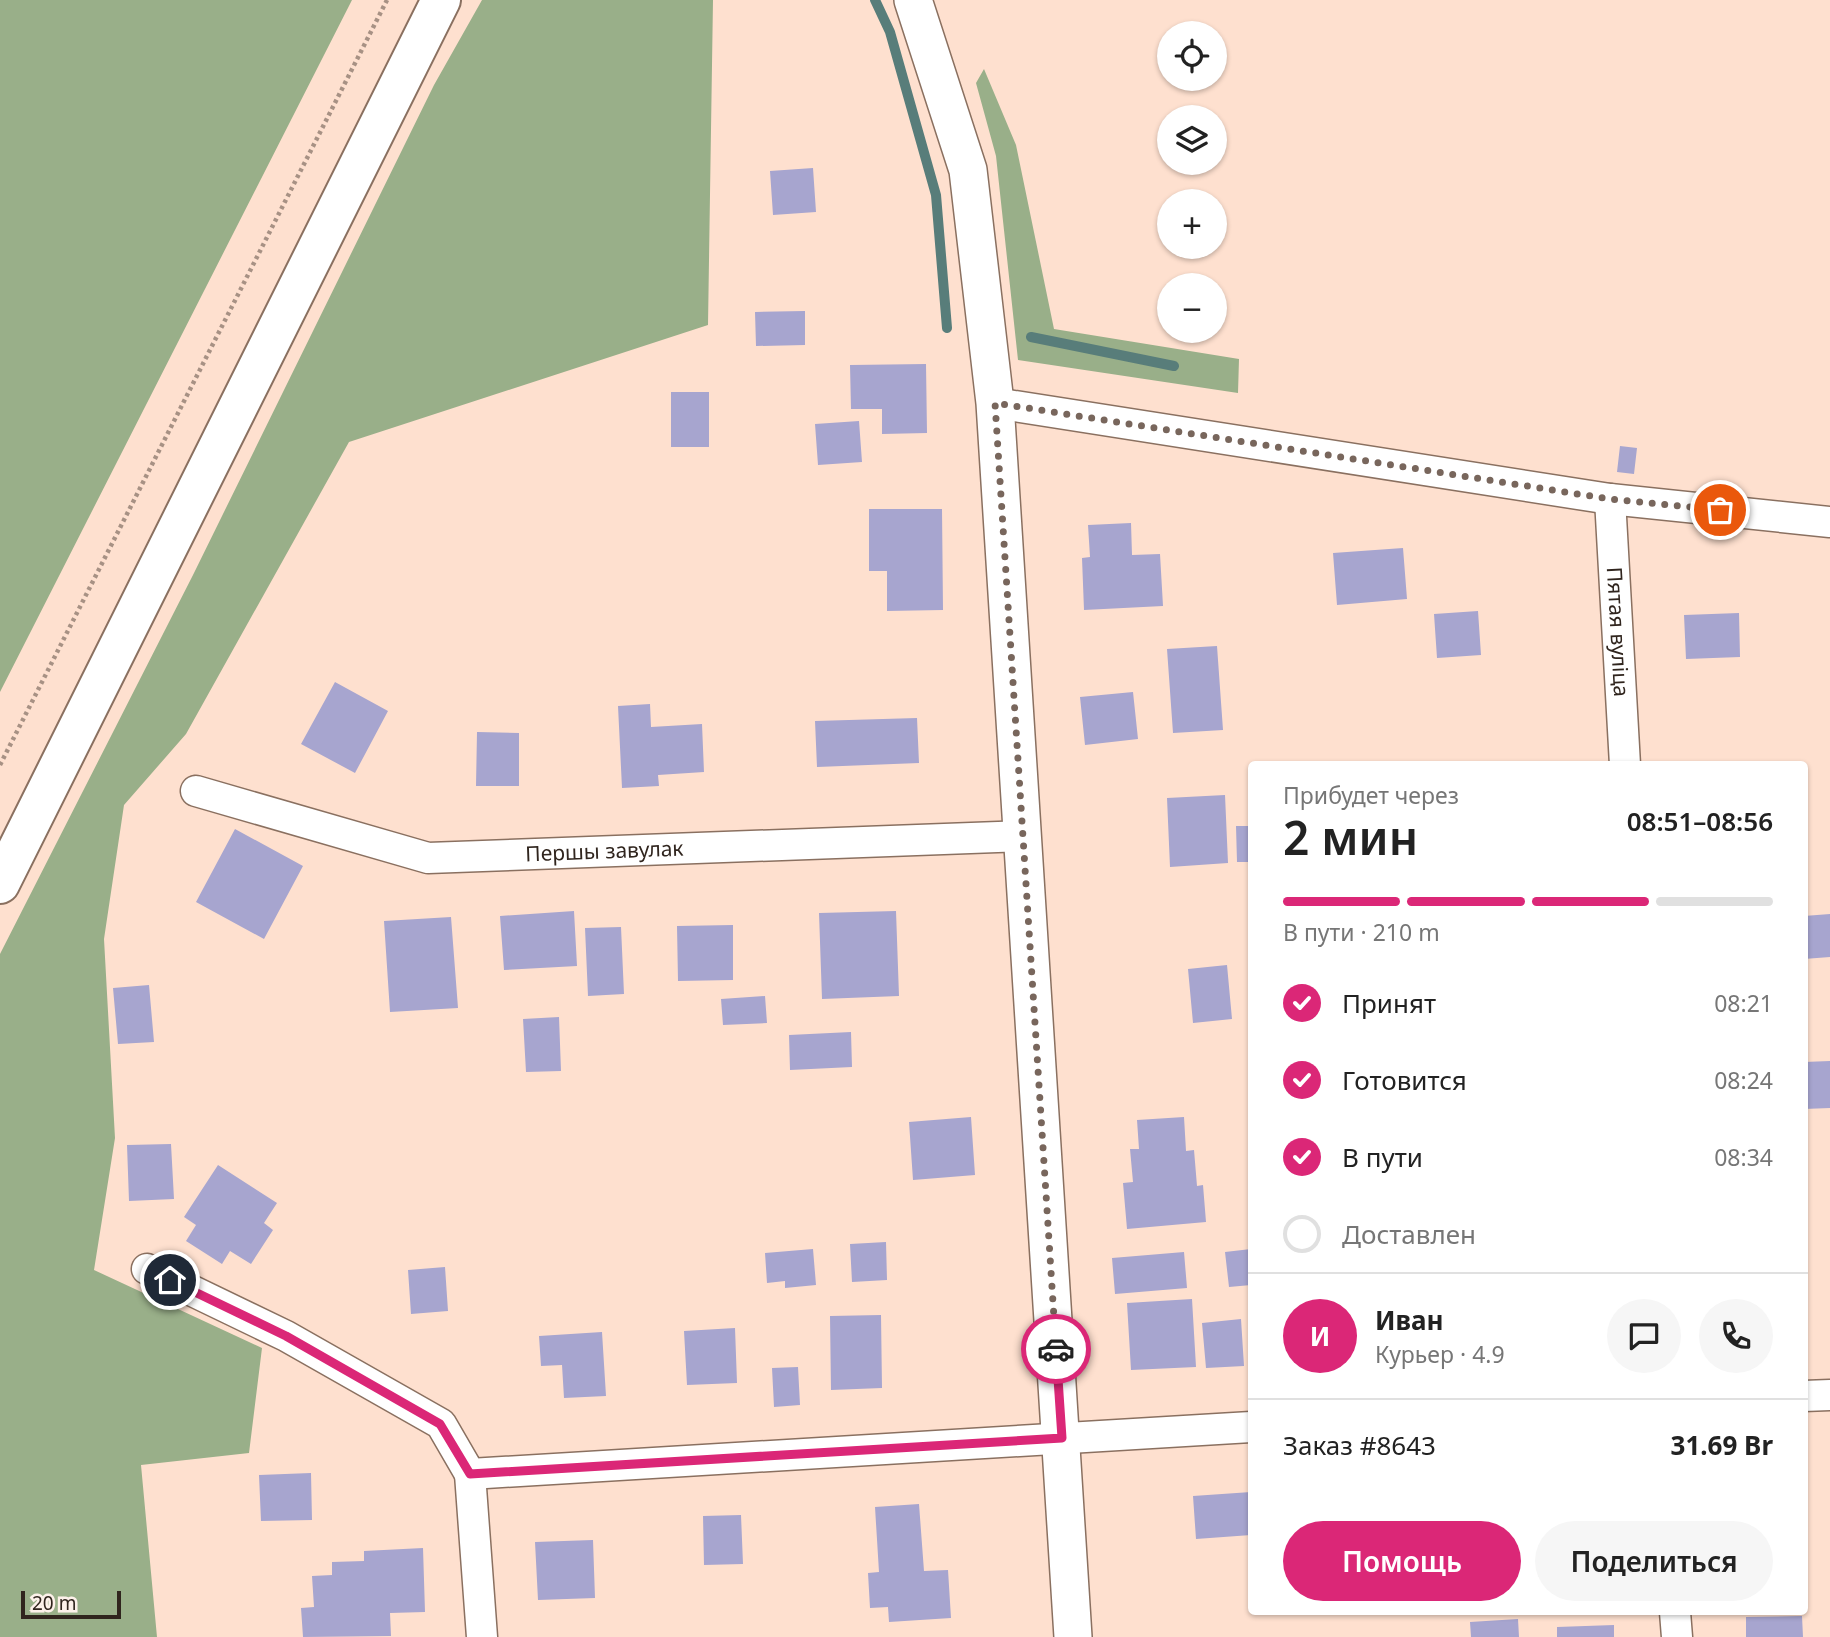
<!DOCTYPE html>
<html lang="ru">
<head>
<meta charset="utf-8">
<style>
	:root { --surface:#fff; --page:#f6f6f6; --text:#222; --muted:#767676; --line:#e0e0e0; --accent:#db2777 }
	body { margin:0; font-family:"Noto Sans",sans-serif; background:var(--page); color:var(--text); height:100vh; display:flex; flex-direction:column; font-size:26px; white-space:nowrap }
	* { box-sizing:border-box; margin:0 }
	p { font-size:23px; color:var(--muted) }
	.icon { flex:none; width:38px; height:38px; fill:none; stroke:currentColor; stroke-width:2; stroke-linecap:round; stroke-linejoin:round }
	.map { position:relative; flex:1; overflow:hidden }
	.drawer { position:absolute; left:1248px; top:761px; width:560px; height:854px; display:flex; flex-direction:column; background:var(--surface); border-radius:7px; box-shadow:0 2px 5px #0004 }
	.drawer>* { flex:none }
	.fabs { position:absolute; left:1157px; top:21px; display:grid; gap:14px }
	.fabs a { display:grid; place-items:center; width:70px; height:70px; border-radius:50%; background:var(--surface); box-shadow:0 2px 5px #0004; font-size:35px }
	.scale { position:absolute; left:21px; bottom:18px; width:100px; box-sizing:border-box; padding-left:7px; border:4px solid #30251e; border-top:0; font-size:19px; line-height:24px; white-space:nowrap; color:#30251e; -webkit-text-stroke:5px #fdf1ea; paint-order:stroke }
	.pin { position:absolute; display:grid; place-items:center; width:60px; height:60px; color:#fff; margin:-30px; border:4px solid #fff; border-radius:50%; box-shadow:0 2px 7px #0007 }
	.courier { position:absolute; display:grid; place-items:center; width:70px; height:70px; margin:-35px; border:5px solid #db2777; border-radius:50%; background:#fff; color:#222; box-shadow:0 2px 9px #0007 }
	.headline em { font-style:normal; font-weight:600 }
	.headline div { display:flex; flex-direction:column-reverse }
	.headline { display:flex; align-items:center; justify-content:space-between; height:119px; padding:0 35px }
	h1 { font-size:46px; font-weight:600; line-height:52px }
	.bar { display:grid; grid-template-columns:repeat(4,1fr); gap:10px 7px; align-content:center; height:84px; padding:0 35px }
	.bar i { height:9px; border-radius:5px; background:var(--line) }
	.bar .active { background:var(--accent) }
	.bar p { grid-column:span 4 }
	.line { display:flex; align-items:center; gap:18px; padding:0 35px; border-top:2px solid var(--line) }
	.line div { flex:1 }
	.round { display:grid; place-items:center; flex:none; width:74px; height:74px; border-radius:37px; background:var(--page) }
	ol { padding:0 35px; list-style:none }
	li { display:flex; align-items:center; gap:21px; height:77px }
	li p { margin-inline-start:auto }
	li .icon { padding:7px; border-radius:50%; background:var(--accent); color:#fff; stroke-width:4 }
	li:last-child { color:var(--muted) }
	li i { width:38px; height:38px; border:4px solid var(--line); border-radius:50% }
	.primary-button { display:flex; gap:14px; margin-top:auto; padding:14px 35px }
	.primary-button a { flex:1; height:80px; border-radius:42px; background:var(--accent); color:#fff; font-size:28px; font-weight:600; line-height:80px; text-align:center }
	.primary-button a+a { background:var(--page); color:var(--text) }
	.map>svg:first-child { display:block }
	.forest { fill:#99af89 }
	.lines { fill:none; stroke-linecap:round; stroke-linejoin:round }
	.stream { stroke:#587d7a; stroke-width:10 }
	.building { fill:#a7a5cf }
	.minor-casing { stroke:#8a7060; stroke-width:33 }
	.tertiary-casing { stroke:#8a7060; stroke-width:40 }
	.secondary-casing { stroke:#8a7060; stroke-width:42 }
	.path { stroke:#a79184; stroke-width:4.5; stroke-dasharray:3.5 3.5; stroke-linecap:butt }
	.minor { stroke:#fff; stroke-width:30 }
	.tertiary { stroke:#fff; stroke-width:37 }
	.secondary { stroke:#fff; stroke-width:38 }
	.done { stroke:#78665c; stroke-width:7; stroke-dasharray:0 12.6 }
	.route { stroke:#db2777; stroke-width:9 }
	.labels { text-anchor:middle; stroke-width:6; stroke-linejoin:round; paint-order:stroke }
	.street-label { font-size:21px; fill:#30251e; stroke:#fdf1ea }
</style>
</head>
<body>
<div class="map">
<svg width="1830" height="1637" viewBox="0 0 1830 1637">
	<rect width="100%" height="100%" fill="#fee0cf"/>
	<path class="forest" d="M0 0H352L0 692Z
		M482 0H713L708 325 349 442 186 734 124 805 104 939 115 1138 94 1270 262 1348 249 1453 141 1465 157 1637H0V954L193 575 434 85Z
		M984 69 1016 145 1054 329 1239 359 1238 393 1018 360 996 156 976 83Z"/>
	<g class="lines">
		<path class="stream" d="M875 0 890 32 936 195 947 328
			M1031 337 1174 366"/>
	</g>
	<path class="building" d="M813 168 816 212 773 215 770 171Z
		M805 311V345L756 346 755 312Z
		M926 364 927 433 882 434V409H851L850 365Z
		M671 392H709V447H671Z
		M859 421 862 462 818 465 815 424Z
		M1620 446 1637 448 1634 474 1617 472Z
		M869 509H942L943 610 887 611V571H869Z
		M1131 523 1132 555 1160 554 1163 606 1084 610 1082 558 1090 557 1088 525Z
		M1403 548 1407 599 1337 605 1333 553Z
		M1478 611 1481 655 1437 658 1434 614Z
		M1739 613 1740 657 1686 659 1684 615Z
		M1217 646 1223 730 1173 733 1167 649Z
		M335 682 388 711 355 773 301 744Z
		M1133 692 1138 739 1085 745 1080 697Z
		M650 704 651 727 702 724 704 772 658 775 659 786 622 788 618 706Z
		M917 718 919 763 817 767 815 721Z
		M477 732 519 733V786H476Z
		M1225 795 1228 863 1170 867 1167 798Z
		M1236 826H1251V862H1237Z
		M235 829 303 866 264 939 196 902Z
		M574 911 577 966 504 970 500 916Z
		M896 911 899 996 822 999 819 913Z
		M1830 914V957L1804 959V916Z
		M451 917 458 1008 390 1012 384 921Z
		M733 925V980L678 981 677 926Z
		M621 927 624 994 588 996 585 928Z
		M1227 965 1232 1019 1193 1023 1188 969Z
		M149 985 154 1042 118 1044 113 988Z
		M765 996 767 1023 723 1025 721 999Z
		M559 1017 561 1071 526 1072 523 1019Z
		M851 1032 852 1067 790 1070 789 1035Z
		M1830 1061V1108L1804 1109V1062Z
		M971 1117 975 1175 913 1180 909 1122Z
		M1184 1117 1186 1151 1194 1150 1197 1186 1203 1185 1206 1222 1127 1229 1123 1183 1133 1182 1130 1149H1139L1137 1120Z
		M171 1144 174 1199 129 1201 127 1145Z
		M218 1165 277 1203 264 1223 273 1230 251 1264 230 1251 222 1264 186 1241 196 1225 184 1217Z
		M886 1242 887 1280 852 1282 850 1244Z
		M813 1249 816 1285 785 1288V1281L767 1283 765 1253Z
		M1251 1249V1285L1229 1287 1225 1252Z
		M1184 1252 1187 1288 1115 1294 1112 1258Z
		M445 1267 448 1311 411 1314 408 1270Z
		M1192 1299 1196 1367 1131 1370 1127 1303Z
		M881 1315 882 1388 831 1390 830 1316Z
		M1241 1319 1244 1366 1206 1368 1202 1323Z
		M735 1328 737 1383 687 1385 684 1331Z
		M602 1332 606 1396 564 1398 562 1365 541 1366 539 1336Z
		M798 1367 800 1405 774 1407 772 1368Z
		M311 1473 312 1520 261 1521 259 1475Z
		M1251 1492V1535L1196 1539 1193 1496Z
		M919 1504 924 1571 948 1570 951 1618 889 1622 888 1607 870 1608 868 1573 879 1572 875 1507Z
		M741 1515 743 1564 704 1565 703 1516Z
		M593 1540 595 1598 538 1600 535 1542Z
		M423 1548 425 1612 390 1613 391 1636 303 1637 301 1608 314 1607 312 1576 332 1575V1562L364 1561V1551Z
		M1802 1616 1803 1637H1746V1617Z
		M1518 1619 1519 1637H1471L1470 1622Z
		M1614 1625V1637H1557V1627Z"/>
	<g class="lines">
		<defs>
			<g id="minor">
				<path d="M995 403 1610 499 1830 522"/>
				<path id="s1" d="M1610 499 1625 765"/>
				<path id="s2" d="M196 791 428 858 1023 836"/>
				<path d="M147 1269 286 1336 441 1424 470 1474 1251 1427"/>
				<path d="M1804 1396 1830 1395"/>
				<path d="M470 1474 482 1637"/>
				<path d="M1675 1612 1677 1637"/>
			</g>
			<path id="tertiary" d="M913 0 968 170 995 403 1073 1637"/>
			<path id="secondary" d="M0 884 441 0"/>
		</defs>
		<use href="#minor" class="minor-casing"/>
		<use href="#tertiary" class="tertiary-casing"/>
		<use href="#secondary" class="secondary-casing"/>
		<path class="path" d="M0 765 387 0"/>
		<use href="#minor" class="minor"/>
		<use href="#tertiary" class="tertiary"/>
		<use href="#secondary" class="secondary"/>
	</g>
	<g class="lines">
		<path class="done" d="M1056 1349 995 403 1610 499 1720 510"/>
		<path class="route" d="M170 1280 286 1336 440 1424 470 1474 1062 1438 1056 1349"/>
	</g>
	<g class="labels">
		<g class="street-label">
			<text dy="7" stroke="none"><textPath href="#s1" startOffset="133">Пятая вуліца</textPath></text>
			<text dy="7" stroke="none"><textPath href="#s2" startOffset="418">Першы завулак</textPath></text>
		</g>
	</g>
</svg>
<div class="fabs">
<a><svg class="icon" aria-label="locate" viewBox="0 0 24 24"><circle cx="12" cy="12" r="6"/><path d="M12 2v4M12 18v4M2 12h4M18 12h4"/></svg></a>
<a><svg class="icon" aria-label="layers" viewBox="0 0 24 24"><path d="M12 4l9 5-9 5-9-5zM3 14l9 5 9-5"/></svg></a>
<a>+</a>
<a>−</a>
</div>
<div class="scale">20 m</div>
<div class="pin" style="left:1720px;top:510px;background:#ea580c"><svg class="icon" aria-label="bag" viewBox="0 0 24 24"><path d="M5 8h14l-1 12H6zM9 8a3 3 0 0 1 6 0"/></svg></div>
<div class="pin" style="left:170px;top:1280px;background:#1f2937"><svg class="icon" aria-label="home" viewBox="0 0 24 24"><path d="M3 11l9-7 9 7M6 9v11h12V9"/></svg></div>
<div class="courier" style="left:1056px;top:1349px"><svg class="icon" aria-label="car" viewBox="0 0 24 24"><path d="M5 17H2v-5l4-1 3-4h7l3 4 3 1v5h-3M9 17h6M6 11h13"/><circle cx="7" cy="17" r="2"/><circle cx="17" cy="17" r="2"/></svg></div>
<section class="drawer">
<div class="headline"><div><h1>2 мин</h1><p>Прибудет через</p></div><em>08:51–08:56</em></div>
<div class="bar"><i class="active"></i><i class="active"></i><i class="active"></i><i></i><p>В пути · 210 m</p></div>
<ol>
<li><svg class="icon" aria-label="check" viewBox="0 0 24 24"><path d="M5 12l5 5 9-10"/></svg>Принят<p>08:21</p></li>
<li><svg class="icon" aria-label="check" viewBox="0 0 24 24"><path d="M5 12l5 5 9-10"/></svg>Готовится<p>08:24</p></li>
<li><svg class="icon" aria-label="check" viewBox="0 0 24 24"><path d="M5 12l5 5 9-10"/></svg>В пути<p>08:34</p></li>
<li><i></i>Доставлен</li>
</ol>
<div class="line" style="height:126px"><b class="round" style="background:var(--accent);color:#fff">И</b><div><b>Иван</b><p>Курьер · 4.9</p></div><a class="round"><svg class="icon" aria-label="chat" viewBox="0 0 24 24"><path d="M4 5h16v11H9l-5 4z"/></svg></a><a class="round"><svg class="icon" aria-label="phone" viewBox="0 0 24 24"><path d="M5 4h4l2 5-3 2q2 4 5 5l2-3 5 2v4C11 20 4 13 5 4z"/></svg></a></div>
<div class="line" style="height:91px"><div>Заказ #8643</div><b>31.69 Br</b></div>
<div class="primary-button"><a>Помощь</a><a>Поделиться</a></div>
</section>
</div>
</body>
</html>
